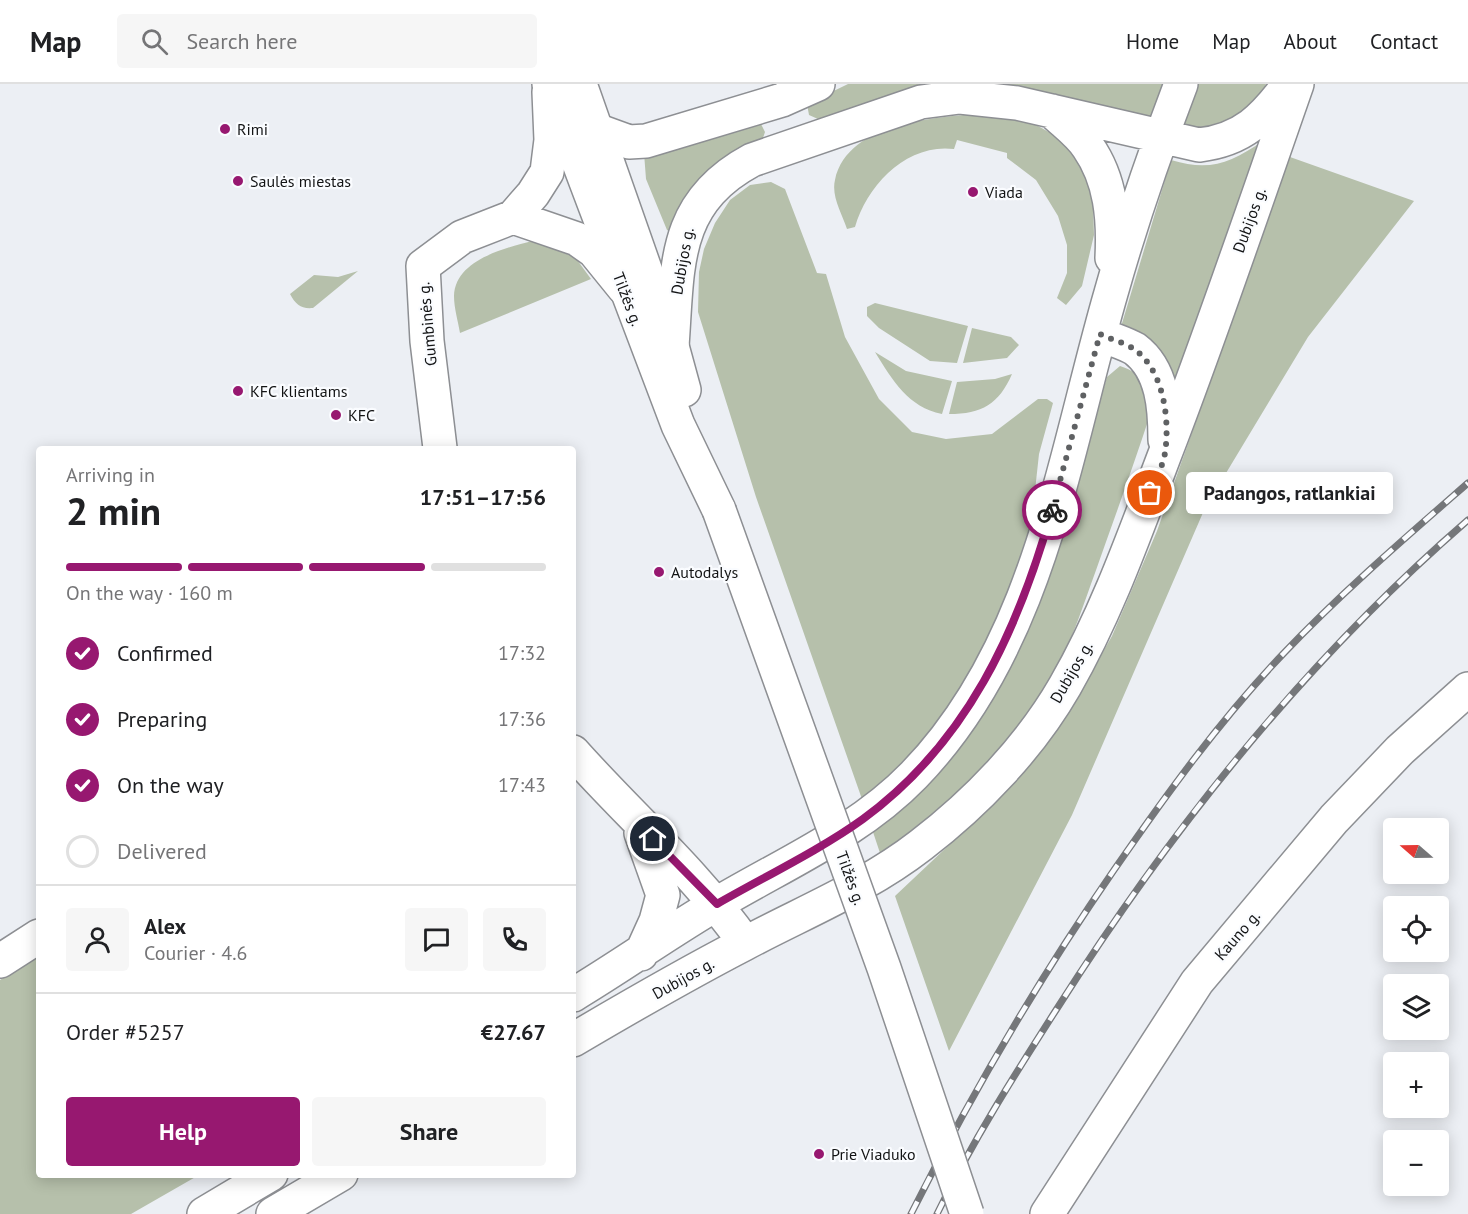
<!DOCTYPE html>
<html lang="en">
<head>
<meta charset="utf-8">
<style>
	:root { --surface:#fff; --page:#f6f6f6; --text:#202124; --muted:#757577; --line:#e0e0e0; --accent:#971870 }
	body { margin:0; font-family:"PT Sans",sans-serif; background:var(--page); color:var(--text); height:100vh; display:flex; flex-direction:column; font-size:22px; white-space:nowrap }
	* { box-sizing:border-box; margin:0 }
	p { font-size:20px; color:var(--muted) }
	.icon { flex:none; width:33px; height:33px; fill:none; stroke:currentColor; stroke-width:2; stroke-linecap:round; stroke-linejoin:round }
	.map { position:relative; flex:1; overflow:hidden }
	.sheet { position:absolute; left:36px; top:362px; width:540px; height:732px; display:flex; flex-direction:column; background:var(--surface); border-radius:6px; box-shadow:0 3px 15px #0003 }
	.sheet>* { flex:none }
	.needle { width:39px; rotate:290deg }
	.fabs { position:absolute; left:1383px; top:734px; display:grid; gap:12px }
	.fabs a { display:grid; place-items:center; width:66px; height:66px; border-radius:6px; background:var(--surface); box-shadow:0 3px 15px #0003; font-size:30px }
	.pin { position:absolute; display:grid; place-items:center; width:51px; height:51px; color:#fff; margin:-26px; border:3px solid #fff; border-radius:50%; box-shadow:0 2px 6px #0007 }
	.courier { position:absolute; display:grid; place-items:center; width:60px; height:60px; margin:-30px; border:4px solid #971870; border-radius:50%; background:#fff; color:#222; box-shadow:0 2px 8px #0007 }
	.bubble { position:absolute; height:42px; border-radius:6px; background:var(--surface); box-shadow:0 3px 15px #0003; font-size:20px; font-weight:700; line-height:42px; text-align:center }
	.summary em { font-style:normal; font-weight:700 }
	.summary div { display:flex; flex-direction:column-reverse }
	.summary { display:flex; align-items:center; justify-content:space-between; height:102px; padding:0 30px }
	h1 { font-size:39px; font-weight:700; line-height:45px }
	.bar { display:grid; grid-template-columns:repeat(4,1fr); gap:9px 6px; align-content:center; height:72px; padding:0 30px }
	.bar i { height:8px; border-radius:4px; background:var(--line) }
	.bar .current { background:var(--accent) }
	.bar p { grid-column:span 4 }
	.line { display:flex; align-items:center; gap:15px; padding:0 30px; border-top:2px solid var(--line) }
	.line div { flex:1 }
	.round { display:grid; place-items:center; flex:none; width:63px; height:63px; border-radius:6px; background:var(--page) }
	ol { padding:0 30px; list-style:none }
	li { display:flex; align-items:center; gap:18px; height:66px }
	li p { margin-inline-start:auto }
	li .icon { padding:6px; border-radius:50%; background:var(--accent); color:#fff; stroke-width:4 }
	li:last-child { color:var(--muted) }
	li i { width:33px; height:33px; border:3px solid var(--line); border-radius:50% }
	.button { display:flex; gap:12px; margin-top:auto; padding:12px 30px }
	.button a { flex:1; height:69px; border-radius:6px; background:var(--accent); color:#fff; font-size:24px; font-weight:700; line-height:69px; text-align:center }
	.button a+a { background:var(--page); color:var(--text) }
	header { display:flex; align-items:center; gap:36px; box-sizing:border-box; height:84px; padding:0 30px; background:var(--surface); border-bottom:2px solid var(--line) }
	header strong { font-size:28px }
	nav { display:flex; gap:33px; margin-inline-start:auto; font-size:21px }
	.search { width:420px; height:54px; background:var(--page); display:flex; align-items:center; gap:15px; box-sizing:border-box; padding:0 21px; border-radius:6px; color:var(--muted); font-size:22px }
	.map>svg:first-child { display:block }
	.green { fill:#b6c0ab }
	.lines { fill:none; stroke-linecap:round; stroke-linejoin:round }
	.minor-casing { stroke:#8d8f93; stroke-width:36 }
	.major-casing { stroke:#8d8f93; stroke-width:36 }
	.highway-casing { stroke:#8d8f93; stroke-width:36 }
	.minor { stroke:#fff; stroke-width:33 }
	.major { stroke:#fff; stroke-width:33 }
	.highway { stroke:#fff; stroke-width:33 }
	.rail-casing { stroke:#75777a; stroke-width:7 }
	.rail { stroke:#fafcff; stroke-width:4.5; stroke-dasharray:14; stroke-linecap:butt }
	.highway-bridge-casing { stroke:#8d8f93; stroke-width:36; stroke-linecap:butt }
	.highway-bridge { stroke:#fff; stroke-width:33 }
	.done { stroke:#5f6163; stroke-width:6; stroke-dasharray:0 10.8 }
	.route { stroke:#971870; stroke-width:8 }
	.poi-dot { fill:#971870; stroke:#fafcff; stroke-width:2 }
	.labels { text-anchor:middle; stroke-width:4.5; stroke-linejoin:round; paint-order:stroke }
	.poi-label { font-size:16px; fill:#131415; stroke:#fafcff; text-anchor:start }
	.street-label { font-size:16px; fill:#131415; stroke:#fafcff }
</style>
</head>
<body>
<header>
<strong>Map</strong>
<div class="search"><svg class="icon" aria-label="search" viewBox="0 0 24 24"><circle cx="10" cy="10" r="6"/><path d="M15 15l6 6"/></svg>Search here</div>
<nav><a>Home</a><a>Map</a><a>About</a><a>Contact</a></nav>
</header>
<div class="map">
<svg width="1468" height="1130" viewBox="0 0 1468 1130">
	<rect width="100%" height="100%" fill="#eceff4"/>
	<path class="green" d="M848 0H954L907 6 818 35 809 31 807 20Z
		M990 0H1166L1150 41Z
		M1198 0H1266L1259 18 1231 46 1181 44Z
		M989 29 1031 38 1061 55 1082 81 1093 117 1094 151 1082 202 1066 221 1057 214 1067 189V161L1058 132 1036 96 1007 74V69L957 56 954 65C907 59 867 101 855 143L847 145C842 130 831 112 835 96 848 36 941 33 989 29Z
		M753 37 761 40 765 48 762 57 672 149 667 146 646 95 644 69 670 68Z
		M1263 57 1177 298 1165 277 1120 246 1171 76C1210 88 1230 79 1263 57Z
		M1290 73 1414 117 1308 253 1205 424 1072 731 949 967 895 812 1002 711 1080 608 1112 552 1157 447Z
		M771 98 785 105 817 189 826 190 845 253 879 315 912 348 946 355 992 350 1038 315H1047L1053 319 1039 370 1029 462 977 582 941 637 903 684 863 718 756 413 698 228 699 188 704 165 715 139 730 116 750 101Z
		M532 157 575 173 591 195 460 249C458 237 454 224 454 212 455 176 505 164 532 157Z
		M358 187 313 224C301 225 296 221 290 210L314 191 338 193Z
		M875 219 968 242 957 279 930 277 879 244 867 232V223Z
		M972 244 1011 253 1019 261 1007 274 963 279Z
		M875 268 906 287 952 297 942 330C908 323 893 297 875 268Z
		M1120 282C1147 290 1149 309 1149 334 1132 386 1113 438 1095 489 1084 519 1074 550 1060 579 1020 659 950 718 881 772L872 745C894 733 909 716 927 698 1036 589 1065 436 1107 293Z
		M1012 290C999 320 982 330 949 330L957 298 995 295Z
		M39 871V1090L199 1091 131 1130H0V896Z"/>
	<g class="lines">
		<defs>
			<path id="minor" d="M0 877 39 852
				M1047 1130 1197 898 1334 735 1400 666 1468 605"/>
			<path id="major" d="M1052 27C1063 38 1079 49 1088 63 1111 96 1114 135 1112 174
				M596 46 629 58 646 57 782 16 818 0
				M513 133 577 155 594 167 624 204
				M1100 250C1110 255 1125 259 1135 265 1163 286 1165 325 1165 356
				M672 262C678 181 672 119 752 76L921 18 960 13 1017 19 1199 61C1243 56 1264 34 1289 0
				M440 364 427 257 423 182 462 153 513 133 533 110 547 88 551 56 549 8
				M573 668C630 732 696 789 745 859
				M641 749 663 811 656 837 641 870
				M573 911C623 881 670 847 720 818 786 779 860 747 914 691 1039 562 1063 375 1111 209 1131 138 1155 68 1181 0
				M573 956C629 923 686 890 744 860 804 828 867 803 921 761 976 719 1030 663 1065 602 1107 529 1135 449 1165 370 1212 248 1254 123 1297 0
				M204 1130 271 1090
				M273 1130 341 1090"/>
			<path id="highway" d="M549 0 678 341 719 426
				M580 0 672 262 684 306"/>
		</defs>
		<use href="#minor" class="minor-casing"/>
		<use href="#major" class="major-casing"/>
		<use href="#highway" class="highway-casing"/>
		<use href="#minor" class="minor"/>
		<use href="#major" class="major"/>
		<use href="#highway" class="highway"/>
		<defs>
			<path id="rail" d="M911 1130C971 1011 1038 896 1114 786 1166 711 1220 636 1283 570 1341 509 1405 454 1468 399
				M937 1130C972 1058 1015 990 1058 923 1173 742 1306 576 1468 436"/>
		</defs>
		<use href="#rail" class="rail-casing"/>
		<use href="#rail" class="rail"/>
		<defs>
			<path id="highway-bridge" d="M719 426 884 884 967 1130"/>
		</defs>
		<use href="#highway-bridge" class="highway-bridge-casing"/>
		<use href="#highway-bridge" class="highway-bridge"/>
	</g>
	<g class="lines">
		<path class="done" d="M1052 426 1100 250C1110 255 1125 259 1134 265 1164 286 1170 336 1165 369 1163 382 1155 397 1150 409"/>
		<path class="route" d="M653 755 717 820C764 793 820 766 863 735 967 659 1018 547 1052 426"/>
	</g>
	<g class="poi-dot">
		<circle cx="225" cy="45" r="6"/>
		<circle cx="238" cy="97" r="6"/>
		<circle cx="973" cy="108" r="6"/>
		<circle cx="238" cy="307" r="6"/>
		<circle cx="336" cy="331" r="6"/>
		<circle cx="659" cy="488" r="6"/>
		<circle cx="819" cy="1070" r="6"/>
	</g>
	<g class="labels">
		<g class="poi-label">
			<text x="237" y="51">Rimi</text>
			<text x="250" y="103">Saulės miestas</text>
			<text x="985" y="114">Viada</text>
			<text x="250" y="313">KFC klientams</text>
			<text x="348" y="337">KFC</text>
			<text x="671" y="494">Autodalys</text>
			<text x="831" y="1076">Prie Viaduko</text>
		</g>
		<g class="street-label">
			<text transform="translate(1249 136) rotate(-70)" y="6">Dubijos g.</text>
			<text transform="translate(682 177) rotate(-80)" y="6">Dubijos g.</text>
			<text transform="translate(628 215) rotate(69)" y="6">Tilžės g.</text>
			<text transform="translate(427 240) rotate(-95)" y="6">Gumbinės g.</text>
			<text transform="translate(1071 588) rotate(-60)" y="6">Dubijos g.</text>
			<text transform="translate(851 794) rotate(70)" y="6">Tilžės g.</text>
			<text transform="translate(1237 851) rotate(-49)" y="6">Kauno g.</text>
			<text transform="translate(683 894) rotate(-29)" y="6">Dubijos g.</text>
		</g>
	</g>
</svg>
<div class="fabs">
<a><svg class="needle" viewBox="-14 -14 28 28"><path d="M0-13l5 13h-10z" fill="#e53935"/><path d="M0 13l5-13h-10z" fill="#757577"/></svg></a>
<a><svg class="icon" aria-label="locate" viewBox="0 0 24 24"><circle cx="12" cy="12" r="6"/><path d="M12 2v4M12 18v4M2 12h4M18 12h4"/></svg></a>
<a><svg class="icon" aria-label="layers" viewBox="0 0 24 24"><path d="M12 4l9 5-9 5-9-5zM3 14l9 5 9-5"/></svg></a>
<a>+</a>
<a>−</a>
</div>
<div class="pin" style="left:1150px;top:409px;background:#ea580c"><svg class="icon" aria-label="bag" viewBox="0 0 24 24"><path d="M5 8h14l-1 12H6zM9 8a3 3 0 0 1 6 0"/></svg></div>
<div class="pin" style="left:653px;top:755px;background:#1f2937"><svg class="icon" aria-label="home" viewBox="0 0 24 24"><path d="M3 11l9-7 9 7M6 9v11h12V9"/></svg></div>
<div class="courier" style="left:1052px;top:426px"><svg class="icon" aria-label="bike" viewBox="0 0 24 24"><circle cx="6" cy="16" r="4"/><circle cx="18" cy="16" r="4"/><path d="M6 16l4-8h5l3 8M10 8l3 8H6M13 5h3"/></svg></div>
<div class="bubble" style="left:1186px;top:388px;width:207px">Padangos, ratlankiai</div>
<section class="sheet">
<div class="summary"><div><h1>2 min</h1><p>Arriving in</p></div><em>17:51–17:56</em></div>
<div class="bar"><i class="current"></i><i class="current"></i><i class="current"></i><i></i><p>On the way · 160 m</p></div>
<ol>
<li><svg class="icon" aria-label="check" viewBox="0 0 24 24"><path d="M5 12l5 5 9-10"/></svg>Confirmed<p>17:32</p></li>
<li><svg class="icon" aria-label="check" viewBox="0 0 24 24"><path d="M5 12l5 5 9-10"/></svg>Preparing<p>17:36</p></li>
<li><svg class="icon" aria-label="check" viewBox="0 0 24 24"><path d="M5 12l5 5 9-10"/></svg>On the way<p>17:43</p></li>
<li><i></i>Delivered</li>
</ol>
<div class="line" style="height:108px"><a class="round"><svg class="icon" aria-label="person" viewBox="0 0 24 24"><circle cx="12" cy="8" r="4"/><path d="M4 21q1-7 8-7t8 7"/></svg></a><div><b>Alex</b><p>Courier · 4.6</p></div><a class="round"><svg class="icon" aria-label="chat" viewBox="0 0 24 24"><path d="M4 5h16v11H9l-5 4z"/></svg></a><a class="round"><svg class="icon" aria-label="phone" viewBox="0 0 24 24"><path d="M5 4h4l2 5-3 2q2 4 5 5l2-3 5 2v4C11 20 4 13 5 4z"/></svg></a></div>
<div class="line" style="height:78px"><div>Order #5257</div><b>€27.67</b></div>
<div class="button"><a>Help</a><a>Share</a></div>
</section>
</div>
</body>
</html>
